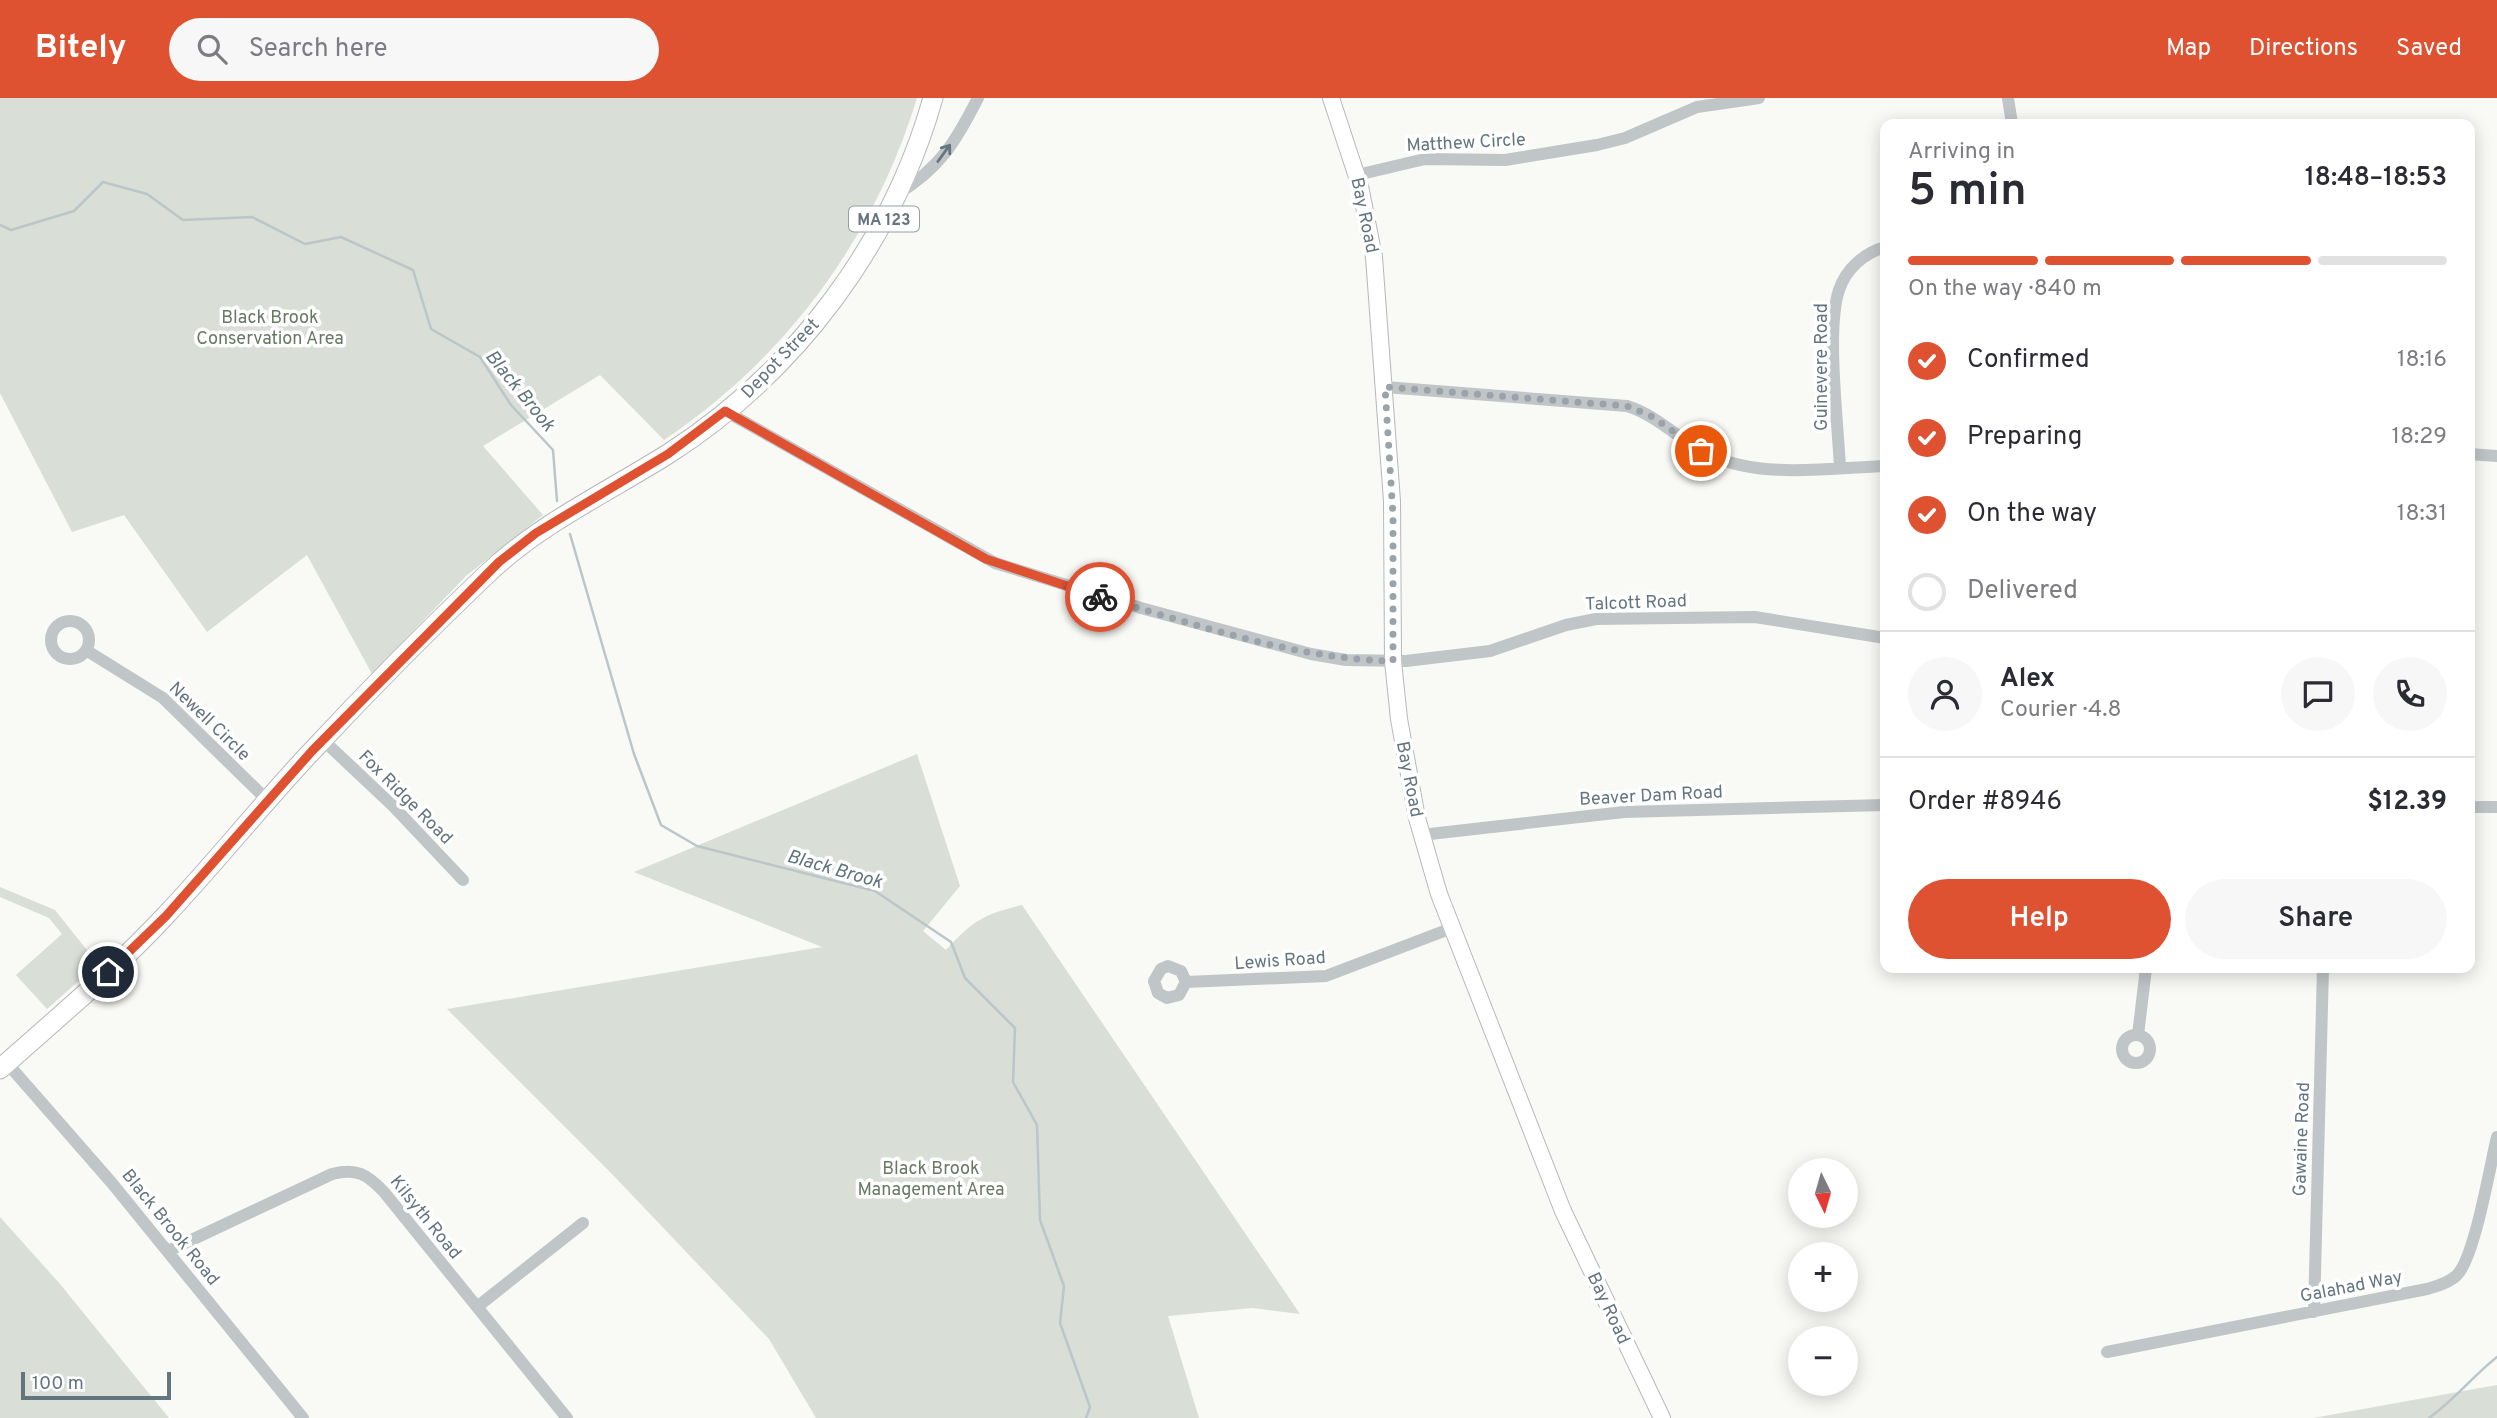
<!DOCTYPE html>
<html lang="en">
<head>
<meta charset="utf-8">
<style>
	:root { --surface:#fff; --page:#f7f7f7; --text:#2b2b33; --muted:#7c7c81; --line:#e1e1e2; --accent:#de5231 }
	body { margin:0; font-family:Overpass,sans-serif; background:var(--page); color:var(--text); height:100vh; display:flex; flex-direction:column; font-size:26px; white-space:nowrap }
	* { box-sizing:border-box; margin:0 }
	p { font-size:23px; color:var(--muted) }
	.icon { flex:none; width:38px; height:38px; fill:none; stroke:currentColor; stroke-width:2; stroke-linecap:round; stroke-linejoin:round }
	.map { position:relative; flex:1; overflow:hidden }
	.side { position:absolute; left:1880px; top:21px; width:595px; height:854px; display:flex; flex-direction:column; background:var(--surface); border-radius:14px; box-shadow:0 4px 18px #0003 }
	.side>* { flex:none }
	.needle { width:46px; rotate:175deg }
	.tools { position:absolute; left:1788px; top:1060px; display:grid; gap:14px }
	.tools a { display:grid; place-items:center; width:70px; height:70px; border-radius:50%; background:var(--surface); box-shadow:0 4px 18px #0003; font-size:35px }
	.scale { position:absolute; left:21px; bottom:18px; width:150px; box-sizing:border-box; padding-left:7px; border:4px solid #657580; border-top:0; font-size:19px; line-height:24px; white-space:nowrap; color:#657580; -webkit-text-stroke:5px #fff; paint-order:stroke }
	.pin { position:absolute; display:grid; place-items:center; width:60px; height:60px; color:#fff; margin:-30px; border:4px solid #fff; border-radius:50%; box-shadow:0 2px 7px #0007 }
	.courier { position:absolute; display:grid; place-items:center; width:70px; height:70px; margin:-35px; border:5px solid #de5231; border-radius:50%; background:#fff; color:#222; box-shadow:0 2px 9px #0007 }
	.headline em { font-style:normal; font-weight:600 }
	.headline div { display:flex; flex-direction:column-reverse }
	.headline { display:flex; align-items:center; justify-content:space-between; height:119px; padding:0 28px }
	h1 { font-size:46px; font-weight:600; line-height:52px }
	.bar { display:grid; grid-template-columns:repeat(4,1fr); gap:10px 7px; align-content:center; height:84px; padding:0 28px }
	.bar i { height:9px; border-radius:5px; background:var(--line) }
	.bar .current { background:var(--accent) }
	.bar p { grid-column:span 4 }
	.line { display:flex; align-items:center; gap:18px; padding:0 28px; border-top:2px solid var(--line) }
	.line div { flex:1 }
	.round { display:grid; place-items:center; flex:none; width:74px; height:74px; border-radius:37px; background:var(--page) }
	ol { padding:0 28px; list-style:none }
	li { display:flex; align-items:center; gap:21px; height:77px }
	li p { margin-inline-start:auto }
	li .icon { padding:7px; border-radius:50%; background:var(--accent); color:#fff; stroke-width:4 }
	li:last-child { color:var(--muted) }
	li i { width:38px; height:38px; border:4px solid var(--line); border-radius:50% }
	.action { display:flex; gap:14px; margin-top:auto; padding:14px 28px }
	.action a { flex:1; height:80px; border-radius:42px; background:var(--accent); color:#fff; font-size:28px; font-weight:600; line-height:80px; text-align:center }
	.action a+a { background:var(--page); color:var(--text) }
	header { display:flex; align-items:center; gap:42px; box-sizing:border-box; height:98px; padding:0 35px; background:var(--accent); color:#fff }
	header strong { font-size:33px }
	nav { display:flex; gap:38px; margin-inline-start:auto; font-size:24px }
	.search { width:490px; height:63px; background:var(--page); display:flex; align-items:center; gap:18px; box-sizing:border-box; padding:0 24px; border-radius:38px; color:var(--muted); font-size:26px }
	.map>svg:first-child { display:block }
	.green { fill:#d9ded6 }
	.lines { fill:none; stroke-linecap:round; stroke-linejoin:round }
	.stream { stroke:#bac6ca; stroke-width:2.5 }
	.major-casing { stroke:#b4b9bd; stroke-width:18 }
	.highway-casing { stroke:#b4b8bb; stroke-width:21 }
	.minor { stroke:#c0c5c8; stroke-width:12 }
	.major { stroke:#fff; stroke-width:16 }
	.highway { stroke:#fff; stroke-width:19 }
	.oneway { stroke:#657580 }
	.done { stroke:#99a3a9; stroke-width:7; stroke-dasharray:0 12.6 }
	.route { stroke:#de5231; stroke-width:9 }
	.labels { text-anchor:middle; stroke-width:7; stroke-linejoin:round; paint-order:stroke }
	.shield { fill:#fff; stroke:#939ea6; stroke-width:2 }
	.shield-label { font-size:16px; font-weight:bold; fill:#657580 }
	.street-label { font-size:18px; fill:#657580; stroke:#fff }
	.park-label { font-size:18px; fill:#687963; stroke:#fff }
	.water-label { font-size:19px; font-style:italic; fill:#60747b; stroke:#fff }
</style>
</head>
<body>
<header>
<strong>Bitely</strong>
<div class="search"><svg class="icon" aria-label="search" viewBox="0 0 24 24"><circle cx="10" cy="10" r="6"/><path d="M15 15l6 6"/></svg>Search here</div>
<nav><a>Map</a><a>Directions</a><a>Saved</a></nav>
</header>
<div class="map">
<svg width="2497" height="1320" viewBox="0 0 2497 1320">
	<rect width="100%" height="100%" fill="#f9f9f6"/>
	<path class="green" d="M0 0H917C874 141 786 260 664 342L600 277 483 348 543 417 466 478 372 576 307 457 207 534 124 417 72 434 0 295Z
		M917 656 960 788 923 833 946 852C974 822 982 817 1022 807L1300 1216 1253 1210 1168 1218 1199 1320H816L769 1241 612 1076 447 911 822 849 634 774Z
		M0 789 55 812 98 866 47 911 16 877 62 836 49 820 0 799Z
		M0 1119 60 1186 169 1320H0Z
		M2497 1287V1320H2313Z"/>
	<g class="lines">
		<path class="stream" d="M0 127 11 132 74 113 103 84 147 96 183 122 252 119 305 146 341 139 413 172 431 231 480 259 511 307 553 352 557 403
			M570 436 634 656 661 727 697 748 875 793 951 844 965 880 1015 930 1013 984 1037 1027 1040 1122 1064 1188 1060 1225 1090 1309 1086 1320
			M2429 1320C2454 1302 2472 1279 2497 1259"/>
		<defs>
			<path id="major" d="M1331 0 1360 88 1374 159 1392 403 1393 563 1399 621 1417 720 1439 796 1563 1113 1662 1320"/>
			<path id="highway" d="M0 971C56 921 115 872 166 817 216 764 262 706 312 653 368 593 426 534 486 477 539 426 606 395 668 356 796 274 892 145 933 0"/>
		</defs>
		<use href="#major" class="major-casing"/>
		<use href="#highway" class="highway-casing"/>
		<path class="minor" d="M2008 0 2012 26
			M1357 77 1425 61 1505 62 1597 47 1625 40 1697 9 1759 0
			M896 97C940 70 955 45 978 0
			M1385 289 1627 308C1659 318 1680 343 1710 357 1761 381 1830 370 1885 368
			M725 313 995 465 1141 510 1311 556 1346 562 1406 563 1490 553 1566 527 1596 521 1755 519 1885 540
			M2469 356 2497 358
			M1840 370C1838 325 1826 230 1839 192 1846 171 1864 155 1885 149
			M51 542a19 19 0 1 1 38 0a19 19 0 1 1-38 0Z
			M89 554 163 600 267 702
			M323 642 393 708 463 782
			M2469 709H2497
			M1421 737 1624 714 1885 707
			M1186 884 1179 897 1167 900 1158 895 1154 883 1161 871 1168 868 1181 873 1186 884 1326 878 1452 830
			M2122 951a14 14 0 1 1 28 0a14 14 0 1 1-28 0Z
			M2138 937 2146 870
			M7 965 111 1084 303 1320
			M168 1153 332 1076C357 1070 367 1076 384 1094L567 1320
			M477 1209 583 1125
			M2314 1214 2323 870
			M2107 1254 2427 1191C2437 1188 2449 1185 2457 1177 2475 1159 2490 1067 2497 1039"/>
		<use href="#major" class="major"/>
		<use href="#highway" class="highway"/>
	</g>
	<defs><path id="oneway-shaft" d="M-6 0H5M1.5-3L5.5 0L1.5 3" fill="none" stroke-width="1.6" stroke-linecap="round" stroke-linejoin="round" transform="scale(1.75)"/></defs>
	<use class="oneway" href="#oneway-shaft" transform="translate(944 55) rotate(-54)"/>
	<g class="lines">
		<path class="done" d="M1100 499C1196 526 1293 561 1393 563V417L1385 289 1627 308 1653 319 1701 353"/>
		<path class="route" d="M108 874 166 818 312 653 499 464 536 435 668 356 725 313 986 461 1100 499"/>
	</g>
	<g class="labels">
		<rect class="shield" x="849" y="108.5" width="70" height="25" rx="5"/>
		<g class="shield-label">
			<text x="884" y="127">MA 123</text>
		</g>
		<g class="street-label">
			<text transform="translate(1466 44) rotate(-3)" y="6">Matthew Circle</text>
			<text transform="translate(1365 117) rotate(78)" y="6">Bay Road</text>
			<text transform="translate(780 260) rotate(-46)" y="6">Depot Street</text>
			<text transform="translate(1821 269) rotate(-90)" y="6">Guinevere Road</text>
			<text transform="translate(1636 504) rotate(-2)" y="6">Talcott Road</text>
			<text transform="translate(210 623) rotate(44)" y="6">Newell Circle</text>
			<text transform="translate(1410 681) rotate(79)" y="6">Bay Road</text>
			<text transform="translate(1651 697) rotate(-3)" y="6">Beaver Dam Road</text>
			<text transform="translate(406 699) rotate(45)" y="6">Fox Ridge Road</text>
			<text transform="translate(1280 862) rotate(-4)" y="6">Lewis Road</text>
			<text transform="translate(2301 1041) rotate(-88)" y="6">Gawaine Road</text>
			<text transform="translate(426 1119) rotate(51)" y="6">Kilsyth Road</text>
			<text transform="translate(171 1129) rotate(51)" y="6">Black Brook Road</text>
			<text transform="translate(2351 1188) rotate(-11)" y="6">Galahad Way</text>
			<text transform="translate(1609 1210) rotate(65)" y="6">Bay Road</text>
		</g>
		<g class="park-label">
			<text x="270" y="225">Black Brook<tspan x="270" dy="21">Conservation Area</tspan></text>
			<text x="931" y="1076">Black Brook<tspan x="931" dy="21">Management Area</tspan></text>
		</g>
		<g class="water-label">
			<text transform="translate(521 292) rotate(51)" y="7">Black Brook</text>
			<text transform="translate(835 770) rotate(16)" y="7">Black Brook</text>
		</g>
	</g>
</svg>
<div class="tools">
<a><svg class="needle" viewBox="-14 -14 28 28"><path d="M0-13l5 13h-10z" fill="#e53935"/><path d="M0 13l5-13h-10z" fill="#7c7c81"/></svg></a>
<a>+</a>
<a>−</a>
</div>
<div class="scale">100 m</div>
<div class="pin" style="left:1701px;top:353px;background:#ea580c"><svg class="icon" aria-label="bag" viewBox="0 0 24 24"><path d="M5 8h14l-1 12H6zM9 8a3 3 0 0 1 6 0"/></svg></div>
<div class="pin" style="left:108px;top:874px;background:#1f2937"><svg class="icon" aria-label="home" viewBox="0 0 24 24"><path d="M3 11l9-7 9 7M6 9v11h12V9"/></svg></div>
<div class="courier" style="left:1100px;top:499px"><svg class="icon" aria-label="bike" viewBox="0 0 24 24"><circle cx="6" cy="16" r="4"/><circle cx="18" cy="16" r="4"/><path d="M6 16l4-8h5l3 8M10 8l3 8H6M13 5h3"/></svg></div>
<section class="side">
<div class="headline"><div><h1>5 min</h1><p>Arriving in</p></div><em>18:48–18:53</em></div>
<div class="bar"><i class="current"></i><i class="current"></i><i class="current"></i><i></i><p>On the way · 840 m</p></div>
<ol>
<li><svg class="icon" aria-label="check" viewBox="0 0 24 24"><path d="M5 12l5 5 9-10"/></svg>Confirmed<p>18:16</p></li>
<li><svg class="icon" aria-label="check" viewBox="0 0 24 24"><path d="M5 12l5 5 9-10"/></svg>Preparing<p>18:29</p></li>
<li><svg class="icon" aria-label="check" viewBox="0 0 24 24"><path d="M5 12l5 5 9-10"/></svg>On the way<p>18:31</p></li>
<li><i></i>Delivered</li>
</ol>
<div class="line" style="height:126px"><a class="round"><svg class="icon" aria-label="person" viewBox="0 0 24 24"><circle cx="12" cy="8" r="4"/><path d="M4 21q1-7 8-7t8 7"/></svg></a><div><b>Alex</b><p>Courier · 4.8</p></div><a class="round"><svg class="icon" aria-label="chat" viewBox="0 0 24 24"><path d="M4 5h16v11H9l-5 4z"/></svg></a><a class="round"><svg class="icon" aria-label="phone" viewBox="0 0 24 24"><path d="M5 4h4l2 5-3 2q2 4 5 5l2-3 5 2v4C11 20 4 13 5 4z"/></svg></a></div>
<div class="line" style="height:91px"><div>Order #8946</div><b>$12.39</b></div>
<div class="action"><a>Help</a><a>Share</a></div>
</section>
</div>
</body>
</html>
